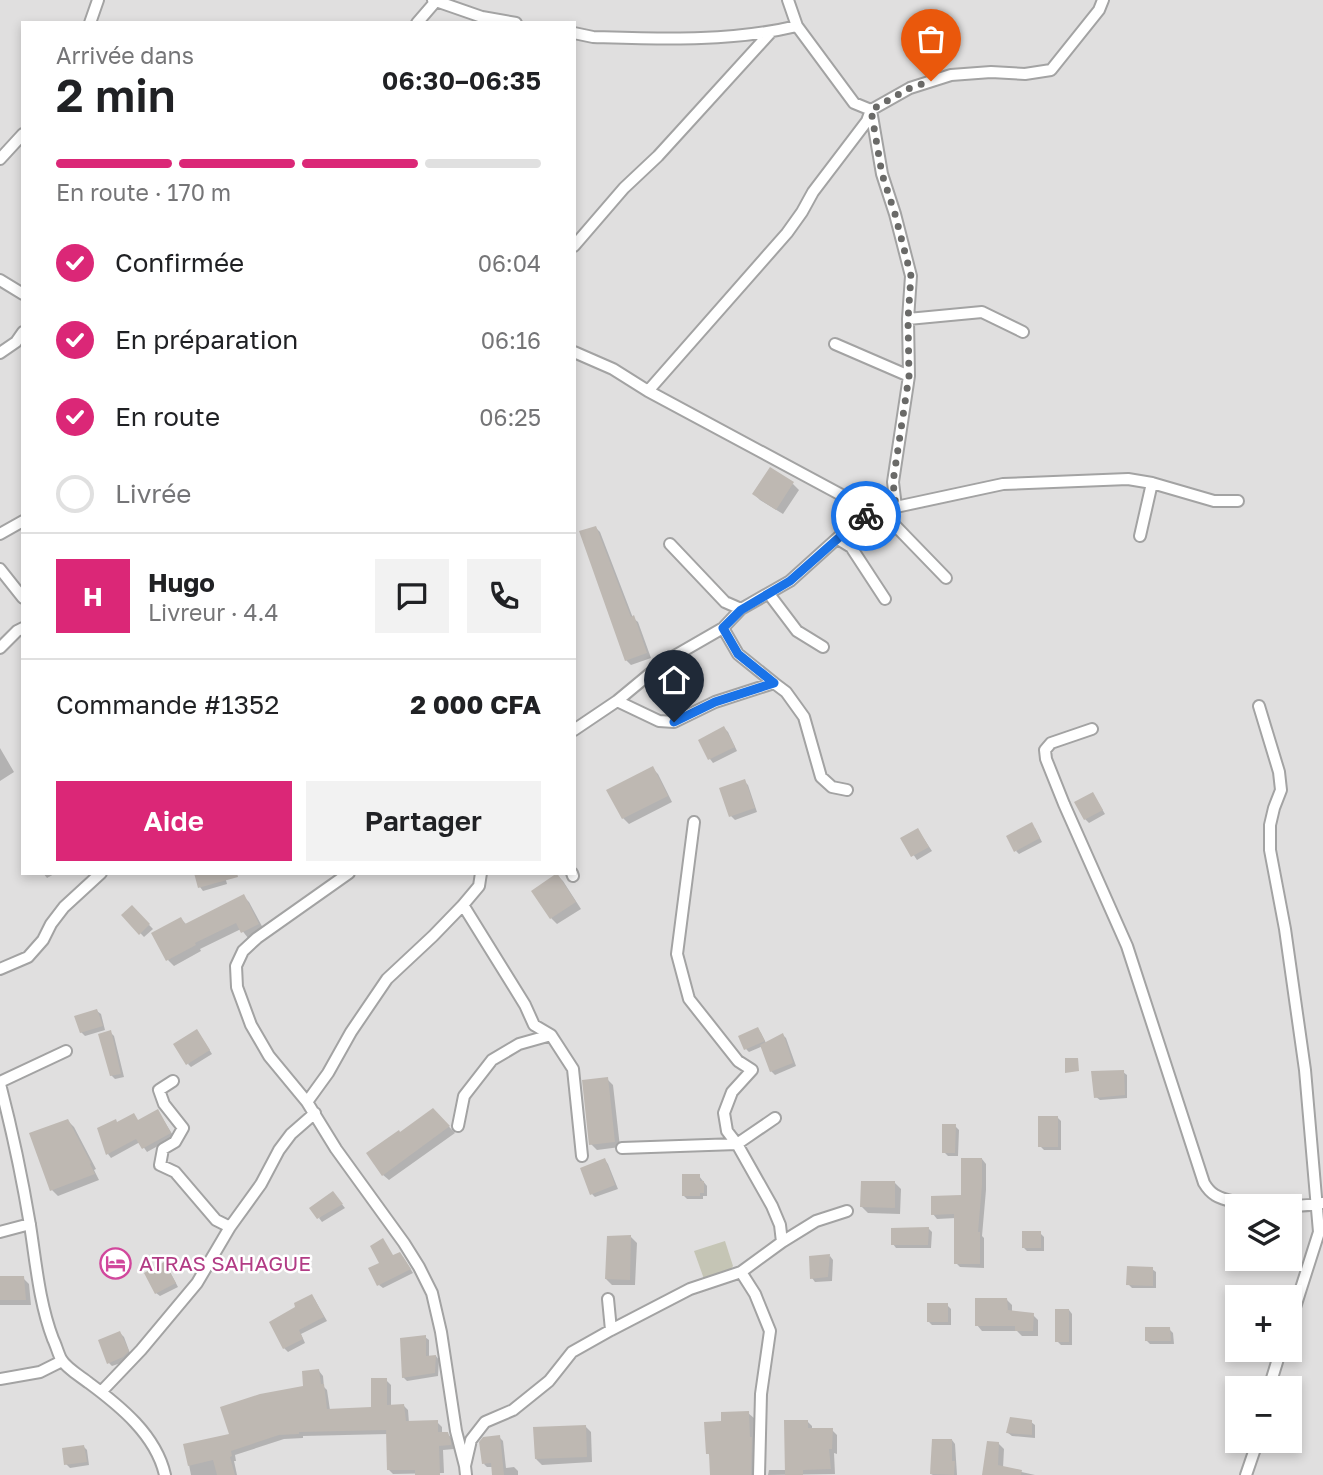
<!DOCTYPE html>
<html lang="fr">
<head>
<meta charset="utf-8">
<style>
	:root { --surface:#fff; --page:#f2f2f2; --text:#202124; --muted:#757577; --line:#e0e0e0; --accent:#db2777 }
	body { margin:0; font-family:"Golos Text",sans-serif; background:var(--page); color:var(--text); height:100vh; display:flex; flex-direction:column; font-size:26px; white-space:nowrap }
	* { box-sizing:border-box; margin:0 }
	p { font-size:23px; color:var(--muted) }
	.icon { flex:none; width:38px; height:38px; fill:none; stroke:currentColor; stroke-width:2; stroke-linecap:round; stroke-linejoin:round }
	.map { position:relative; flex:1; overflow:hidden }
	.details { position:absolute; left:21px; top:21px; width:555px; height:854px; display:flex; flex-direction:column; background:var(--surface); border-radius:0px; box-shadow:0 4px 10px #0003 }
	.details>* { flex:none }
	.tools { position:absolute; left:1225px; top:1194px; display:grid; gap:14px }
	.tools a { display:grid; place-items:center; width:77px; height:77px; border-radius:0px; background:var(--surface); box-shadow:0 4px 10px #0003; font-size:35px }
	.pin { position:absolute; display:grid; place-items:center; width:60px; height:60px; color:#fff; margin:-72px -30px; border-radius:50% 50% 50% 0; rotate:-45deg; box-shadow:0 0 7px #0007 }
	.pin .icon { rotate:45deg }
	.courier { position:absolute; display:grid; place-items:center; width:70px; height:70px; margin:-35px; border:5px solid #1a73e8; border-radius:50%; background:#fff; color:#222; box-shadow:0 2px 9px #0007 }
	.overview em { font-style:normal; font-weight:600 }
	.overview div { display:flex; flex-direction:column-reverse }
	.overview { display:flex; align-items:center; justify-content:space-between; height:119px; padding:0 35px }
	h1 { font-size:46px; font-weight:600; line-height:52px }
	.bar { display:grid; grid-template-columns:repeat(4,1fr); gap:10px 7px; align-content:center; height:84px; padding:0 35px }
	.bar i { height:9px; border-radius:5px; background:var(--line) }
	.bar .current { background:var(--accent) }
	.bar p { grid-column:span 4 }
	.line { display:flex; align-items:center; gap:18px; padding:0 35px; border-top:2px solid var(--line) }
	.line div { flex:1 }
	.round { display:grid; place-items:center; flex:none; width:74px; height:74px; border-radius:0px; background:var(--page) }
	ol { padding:0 35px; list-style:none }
	li { display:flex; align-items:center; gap:21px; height:77px }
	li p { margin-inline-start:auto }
	li .icon { padding:7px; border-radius:50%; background:var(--accent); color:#fff; stroke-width:4 }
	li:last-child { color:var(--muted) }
	li i { width:38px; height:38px; border:4px solid var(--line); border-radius:50% }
	.action { display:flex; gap:14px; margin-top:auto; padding:14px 35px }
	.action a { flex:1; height:80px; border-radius:0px; background:var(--accent); color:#fff; font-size:28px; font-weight:600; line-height:80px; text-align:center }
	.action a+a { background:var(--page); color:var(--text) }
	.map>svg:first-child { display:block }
	.residential { fill:#e0dfdf; fill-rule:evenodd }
	.construction { fill:#c5c5b5 }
	.shadow { fill:#0003 }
	.building { fill:#beb8b2 }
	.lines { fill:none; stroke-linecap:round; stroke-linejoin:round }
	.minor-casing { stroke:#a3a3a3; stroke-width:14 }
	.minor { stroke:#fff; stroke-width:10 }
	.done { stroke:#6a6a68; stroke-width:7; stroke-dasharray:0 12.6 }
	.route { stroke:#1a73e8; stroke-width:9 }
	.labels { text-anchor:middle; stroke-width:5; stroke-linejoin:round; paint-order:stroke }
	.hotel-label { font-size:21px; fill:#b23c85; stroke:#fff; text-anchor:start }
</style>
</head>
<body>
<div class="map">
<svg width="1323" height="1475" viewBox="0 0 1323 1475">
	<rect width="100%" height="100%" fill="#f1efea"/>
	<path class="residential" d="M0 0H1323V1475H0ZM23 23H574V873H23ZM1237 1206H1290V1258H1237ZM1237 1297H1290V1349H1237ZM1237 1388H1290V1440H1237Z"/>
	<path class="construction" d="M725 1241 733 1266 728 1273 704 1279 694 1251Z"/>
	<path class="shadow" d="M793 484 799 490 783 514 760 500 754 494Z
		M596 528 600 532 633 618 638 622 651 658 631 665 626 660Z
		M724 728 728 732 737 751 713 763 710 759 700 741Z
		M0 748 14 772 0 781Z
		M652 768 658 774 672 802 629 824 623 818Z
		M744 781 748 785 757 812 735 820 731 816Z
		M1093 794 1105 814 1089 823 1085 819Z
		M1035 828 1042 842 1019 854 1016 851Z
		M918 830 932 851 917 860 903 839Z
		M43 873H56L47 878Z
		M224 873 227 884 203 891 200 887Z
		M557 875 563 881 581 909 557 924 551 918 533 891Z
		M243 896 249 902 264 930 248 938 241 929 200 949 201 951 174 966 168 960 181 919 187 925Z
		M132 907 153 929 144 937 123 915Z
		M97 1011 101 1014 105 1030 85 1036 81 1032Z
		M758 1029 761 1033 766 1043 783 1035 786 1038 796 1066 775 1075 771 1071 763 1046 749 1052 746 1049Z
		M110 1032 114 1036 124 1077 115 1079 111 1075Z
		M200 1035 212 1054 191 1067 188 1064Z
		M1123 1072 1127 1075V1098L1100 1100 1096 1097Z
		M607 1079 613 1085 620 1147 597 1150 591 1144Z
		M433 1110 455 1133 389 1180 383 1175 400 1134Z
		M158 1111 174 1137 147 1152 140 1142 111 1158 108 1154 118 1124 139 1122Z
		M1057 1117 1061 1121V1150H1044L1040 1146Z
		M68 1121 74 1127 96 1169 94 1170 99 1180 58 1196 52 1190 31 1134Z
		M955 1126 959 1130 958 1156H948L944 1152Z
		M982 1159 986 1164V1190L982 1236 984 1238V1268L960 1267 956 1263V1218L937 1219 933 1214 963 1197Z
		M605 1160 608 1164 618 1189 595 1197 592 1194Z
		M699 1176 707 1186V1196H703V1199H687L683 1195Z
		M895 1183 901 1189 900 1214 868 1213 862 1207Z
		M336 1197 345 1208 322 1222 319 1218Z
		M928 1228 932 1232 931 1248H896L893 1244Z
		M1040 1233 1044 1237V1251H1027L1024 1248Z
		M631 1237 637 1243 635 1285H612L606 1279Z
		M830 1256 833 1260 832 1281 815 1282 812 1278Z
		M403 1257 413 1273 383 1288 379 1285Z
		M164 1264 168 1268 178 1287 160 1296 156 1293Z
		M1152 1269 1156 1272V1288H1132L1128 1284Z
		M0 1278H23L29 1284 31 1305H0Z
		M312 1296 315 1300 327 1321 301 1334 305 1343 288 1352 284 1348 272 1322 297 1307Z
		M1007 1300 1012 1305V1313L1033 1315 1038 1320V1336H1022L1017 1331H982L977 1325Z
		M947 1305 951 1309V1325H932L929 1322Z
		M1069 1310 1072 1314V1345H1061L1057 1341Z
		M1169 1329 1173 1333 1174 1344H1150L1146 1340Z
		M120 1333 124 1337 131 1356 127 1361 112 1366 109 1363Z
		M425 1337 429 1340V1357L436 1356 439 1360 438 1376 407 1381 403 1377Z
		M319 1371 323 1376 324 1387 327 1390 330 1410 373 1409 386 1380 391 1385V1407L403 1405 408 1410 409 1423 437 1422 442 1427V1434H448L452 1439 454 1449 443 1450 444 1473 393 1474 389 1470 388 1434 303 1436V1438L284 1439 235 1455 236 1461H234L237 1475H191L185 1445 231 1435 304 1387Z
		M748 1413 754 1418 755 1442 756 1444V1475H712L710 1456 708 1453 723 1423Z
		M807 1421 812 1426V1430H832L837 1435V1454L834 1453 835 1474 768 1475 769 1470H787Z
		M1031 1422 1035 1425V1438L1012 1436 1008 1433Z
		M585 1426 591 1432 592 1462 542 1465 536 1459Z
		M499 1437 503 1441 506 1468 514 1467 518 1471V1475H495L494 1467H487L484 1464Z
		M952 1440 955 1444 957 1475H933L931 1474Z
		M998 1443 1004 1449 1003 1468 1035 1475H983Z
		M83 1446 87 1450 89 1465 70 1468 66 1464Z"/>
	<path class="building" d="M770 467 794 482 776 510 752 494Z
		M596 526 631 617 634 615 647 653 625 661 579 531Z
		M724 726 735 747 708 760 698 740Z
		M653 766 668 796 622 819 606 790Z
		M745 779 755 808 729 817 719 788Z
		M1093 792 1103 810 1084 820 1074 802Z
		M1032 822 1040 838 1014 852 1006 836Z
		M918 828 929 847 911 857 900 838Z
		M194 873H237L238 877 198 888Z
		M557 873 576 902 550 919 531 891Z
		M244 894 259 924 241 933 236 923 195 943 196 945 166 961 151 933 181 917 185 924Z
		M132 905 150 924 139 935 121 915Z
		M97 1009 103 1026 80 1033 74 1016Z
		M758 1027 765 1041 744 1050 738 1036Z
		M197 1029 210 1050 186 1065 173 1044Z
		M111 1030 121 1074 110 1076 98 1034Z
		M783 1033 793 1063 770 1072 760 1045Z
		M1065 1058H1078L1079 1071 1065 1073Z
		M1124 1070 1125 1095 1094 1098 1091 1071Z
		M608 1077 615 1142 589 1145 582 1080Z
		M433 1108 450 1126 382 1176 366 1153 399 1130 400 1132Z
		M158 1109 171 1133 142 1149 136 1139 106 1155 97 1128 116 1119 117 1122 134 1113 138 1120Z
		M1038 1116H1058V1147H1038Z
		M68 1119 91 1163 90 1164 95 1174 50 1191 29 1133Z
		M942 1124H956L955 1153H942Z
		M605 1158 615 1185 590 1195 580 1168Z
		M961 1158H982V1185L978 1232H980V1264H954V1214L931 1215V1196L961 1195Z
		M682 1174H700V1181H704V1193H700V1196H682Z
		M861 1181H895V1208L860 1207Z
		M333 1191 343 1204 317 1219 309 1208Z
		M929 1227 928 1245H891V1228Z
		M1022 1231H1041V1248H1022Z
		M631 1235 630 1280 605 1279 607 1236Z
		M383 1238 393 1255 400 1252 411 1269 377 1286 368 1268 379 1263 370 1246Z
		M830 1254 828 1277 810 1279 809 1256Z
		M164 1262 176 1283 155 1294 144 1273Z
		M1127 1266 1153 1267V1286L1126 1285Z
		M0 1276H24L26 1300H0Z
		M312 1294 324 1317 299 1330 303 1339 283 1349 269 1322 295 1307 294 1303Z
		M975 1298H1007L1008 1310 1034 1313 1033 1331H1015V1326H975Z
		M927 1303H948V1322H927Z
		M1055 1309H1069V1342H1055Z
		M1145 1327H1170L1171 1341H1145Z
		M120 1331 129 1351 123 1357 107 1364 98 1340Z
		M426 1335V1356L436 1355 435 1373 402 1378 400 1338Z
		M319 1369 321 1384H324L327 1409 371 1407V1378H387V1405L404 1404 406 1421 438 1420V1432H448L451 1442V1445L439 1446 440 1475H415V1470H387L386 1430 299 1432V1434L279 1435 231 1451 232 1456 230 1457 235 1475H217L213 1460 188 1466 183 1444 229 1434 220 1407 260 1394 303 1386 302 1371Z
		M749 1411 750 1437H752L751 1475H710L709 1454H706L704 1422 721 1421V1412Z
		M1010 1417 1032 1420V1435L1006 1433Z
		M784 1420H808V1428H833L832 1449H829L831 1469 803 1470V1475H785Z
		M586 1425 587 1457 535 1459 533 1427Z
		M500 1435 504 1475H492L491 1463 482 1464 479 1442 483 1437Z
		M932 1439H952V1461H955L954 1475 930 1474Z
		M987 1441 999 1442 998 1465 1022 1470 1021 1475H982Z
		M84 1445 87 1462 64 1465 62 1448Z"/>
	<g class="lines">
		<defs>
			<path id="minor" d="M433 0 482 17 516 23
				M788 0 797 26 854 103 871 110
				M90 23 98 0
				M417 23 436 1
				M574 33 593 37C662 39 730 42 797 26
				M871 110 882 174 895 214 911 276 908 319 909 376 893 482 896 507
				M0 159 23 134
				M574 246 624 188 658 156 771 32
				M0 280 23 294
				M908 319 982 312 1023 332
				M835 344 909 376
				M574 352 613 369 648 391 860 505 886 506
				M0 353 16 342 23 332
				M648 391 787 233 802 212 813 192 867 121 871 110 910 88 951 75 991 72 1025 74 1051 70 1099 10 1103 0
				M874 514 883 513 946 578
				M0 534 23 521
				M1140 536 1152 483
				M838 539 851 547 885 599
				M670 544 725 602 741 609
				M0 569 23 598
				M769 594 797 631 823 647
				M723 628 738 654 774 683
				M0 648 17 631 23 628
				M617 701 659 721 674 722 715 702 774 683 786 692 804 717 821 777 832 787 847 790
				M1259 706 1279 772 1281 790 1274 808 1270 825V850L1285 929 1305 1070 1319 1232
				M1092 729 1051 743 1045 750 1046 759 1064 804 1127 946 1204 1183C1207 1188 1210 1192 1215 1195 1234 1207 1300 1208 1323 1203
				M574 730 617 701 664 662 723 628 741 609 790 581 851 526 868 514 896 507 1003 484 1128 479 1152 483 1214 501H1238
				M694 822 677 954 689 999 738 1061 752 1070 732 1092 724 1113 727 1131 737 1144 772 1206 780 1225 782 1242
				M349 873 257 938 243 951 236 966 237 987 251 1025 269 1056 307 1102 336 1149 404 1243 419 1267 432 1293 441 1332 456 1431 465 1466
				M572 873 573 876
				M463 905 525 1005 534 1025 551 1035 573 1069 582 1156
				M0 969 28 957 43 940 51 924 64 907 101 873
				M173 1081 159 1090 164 1104 183 1128 175 1142 163 1149 160 1165 175 1172 216 1220 230 1227
				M0 1082 66 1051
				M0 1084C12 1130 22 1177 30 1225 36 1263 39 1302 53 1339 56 1345 58 1353 61 1359 66 1368 80 1376 89 1383 120 1406 156 1435 165 1475
				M307 1102 328 1073 351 1032 387 979 433 936 463 905 479 886 481 873
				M458 1126 464 1096 492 1060 519 1044 551 1035
				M622 1148 737 1144 775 1118
				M0 1232 30 1224
				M741 1272 755 1294 770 1331 761 1394 759 1475
				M1290 1323 1319 1232 1323 1227
				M611 1330 690 1289 741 1272 782 1242 816 1221 847 1211
				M0 1379 40 1372 62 1361
				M1269 1388 1281 1349
				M101 1392 141 1350 197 1283 230 1227 261 1184 279 1150 291 1134 315 1113
				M466 1475 465 1466 471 1440 485 1422 513 1410 549 1381 572 1352 611 1330 608 1299
				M1246 1475 1258 1440"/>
		</defs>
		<use href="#minor" class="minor-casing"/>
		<use href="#minor" class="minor"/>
	</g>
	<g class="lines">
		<path class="done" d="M866 516 896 507 893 482 909 376 908 319 911 276 895 214 882 174 871 110 910 88 931 81"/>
		<path class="route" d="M674 722 715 702 774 683 738 654 723 628 741 610 790 581 852 526 866 516"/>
	</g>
	<defs>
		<symbol id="hotel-ring" viewBox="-11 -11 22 22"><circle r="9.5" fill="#fff" stroke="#d1479c" stroke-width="1.5"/><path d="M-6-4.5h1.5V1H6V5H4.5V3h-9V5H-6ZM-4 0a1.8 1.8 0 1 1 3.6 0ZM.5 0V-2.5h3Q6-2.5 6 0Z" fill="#d1479c"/></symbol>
	</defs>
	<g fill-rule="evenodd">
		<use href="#hotel-ring" x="98" y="1246" width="35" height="35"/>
	</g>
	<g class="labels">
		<g class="hotel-label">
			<text x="139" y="1271">ATRAS SAHAGUE</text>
		</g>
	</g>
</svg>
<div class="tools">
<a><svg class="icon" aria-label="layers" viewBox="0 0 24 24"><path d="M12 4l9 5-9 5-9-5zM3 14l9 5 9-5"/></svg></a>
<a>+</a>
<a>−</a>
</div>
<div class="pin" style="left:931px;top:81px;background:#ea580c"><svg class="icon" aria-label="bag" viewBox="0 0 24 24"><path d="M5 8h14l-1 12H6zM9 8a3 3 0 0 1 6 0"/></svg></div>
<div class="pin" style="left:674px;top:722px;background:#1f2937"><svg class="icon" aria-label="home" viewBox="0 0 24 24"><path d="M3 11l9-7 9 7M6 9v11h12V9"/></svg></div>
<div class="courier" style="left:866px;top:516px"><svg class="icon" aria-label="bike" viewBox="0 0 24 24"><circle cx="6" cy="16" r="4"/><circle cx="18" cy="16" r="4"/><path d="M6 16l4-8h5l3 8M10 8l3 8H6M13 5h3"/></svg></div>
<section class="details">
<div class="overview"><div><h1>2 min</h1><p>Arrivée dans</p></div><em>06:30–06:35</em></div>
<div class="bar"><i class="current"></i><i class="current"></i><i class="current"></i><i></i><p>En route · 170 m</p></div>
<ol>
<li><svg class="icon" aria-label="check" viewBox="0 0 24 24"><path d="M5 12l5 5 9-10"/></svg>Confirmée<p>06:04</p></li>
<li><svg class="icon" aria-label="check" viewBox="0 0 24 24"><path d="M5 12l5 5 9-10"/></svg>En préparation<p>06:16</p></li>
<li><svg class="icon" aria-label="check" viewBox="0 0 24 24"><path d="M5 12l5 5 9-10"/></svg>En route<p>06:25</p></li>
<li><i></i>Livrée</li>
</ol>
<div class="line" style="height:126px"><b class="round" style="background:var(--accent);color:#fff">H</b><div><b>Hugo</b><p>Livreur · 4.4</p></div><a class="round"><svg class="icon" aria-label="chat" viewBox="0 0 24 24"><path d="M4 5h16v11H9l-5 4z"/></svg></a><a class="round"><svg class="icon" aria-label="phone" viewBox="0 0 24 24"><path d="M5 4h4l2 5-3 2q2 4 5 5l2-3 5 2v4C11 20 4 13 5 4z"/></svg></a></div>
<div class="line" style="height:91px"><div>Commande #1352</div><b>2 000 CFA</b></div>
<div class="action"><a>Aide</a><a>Partager</a></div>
</section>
</div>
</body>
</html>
